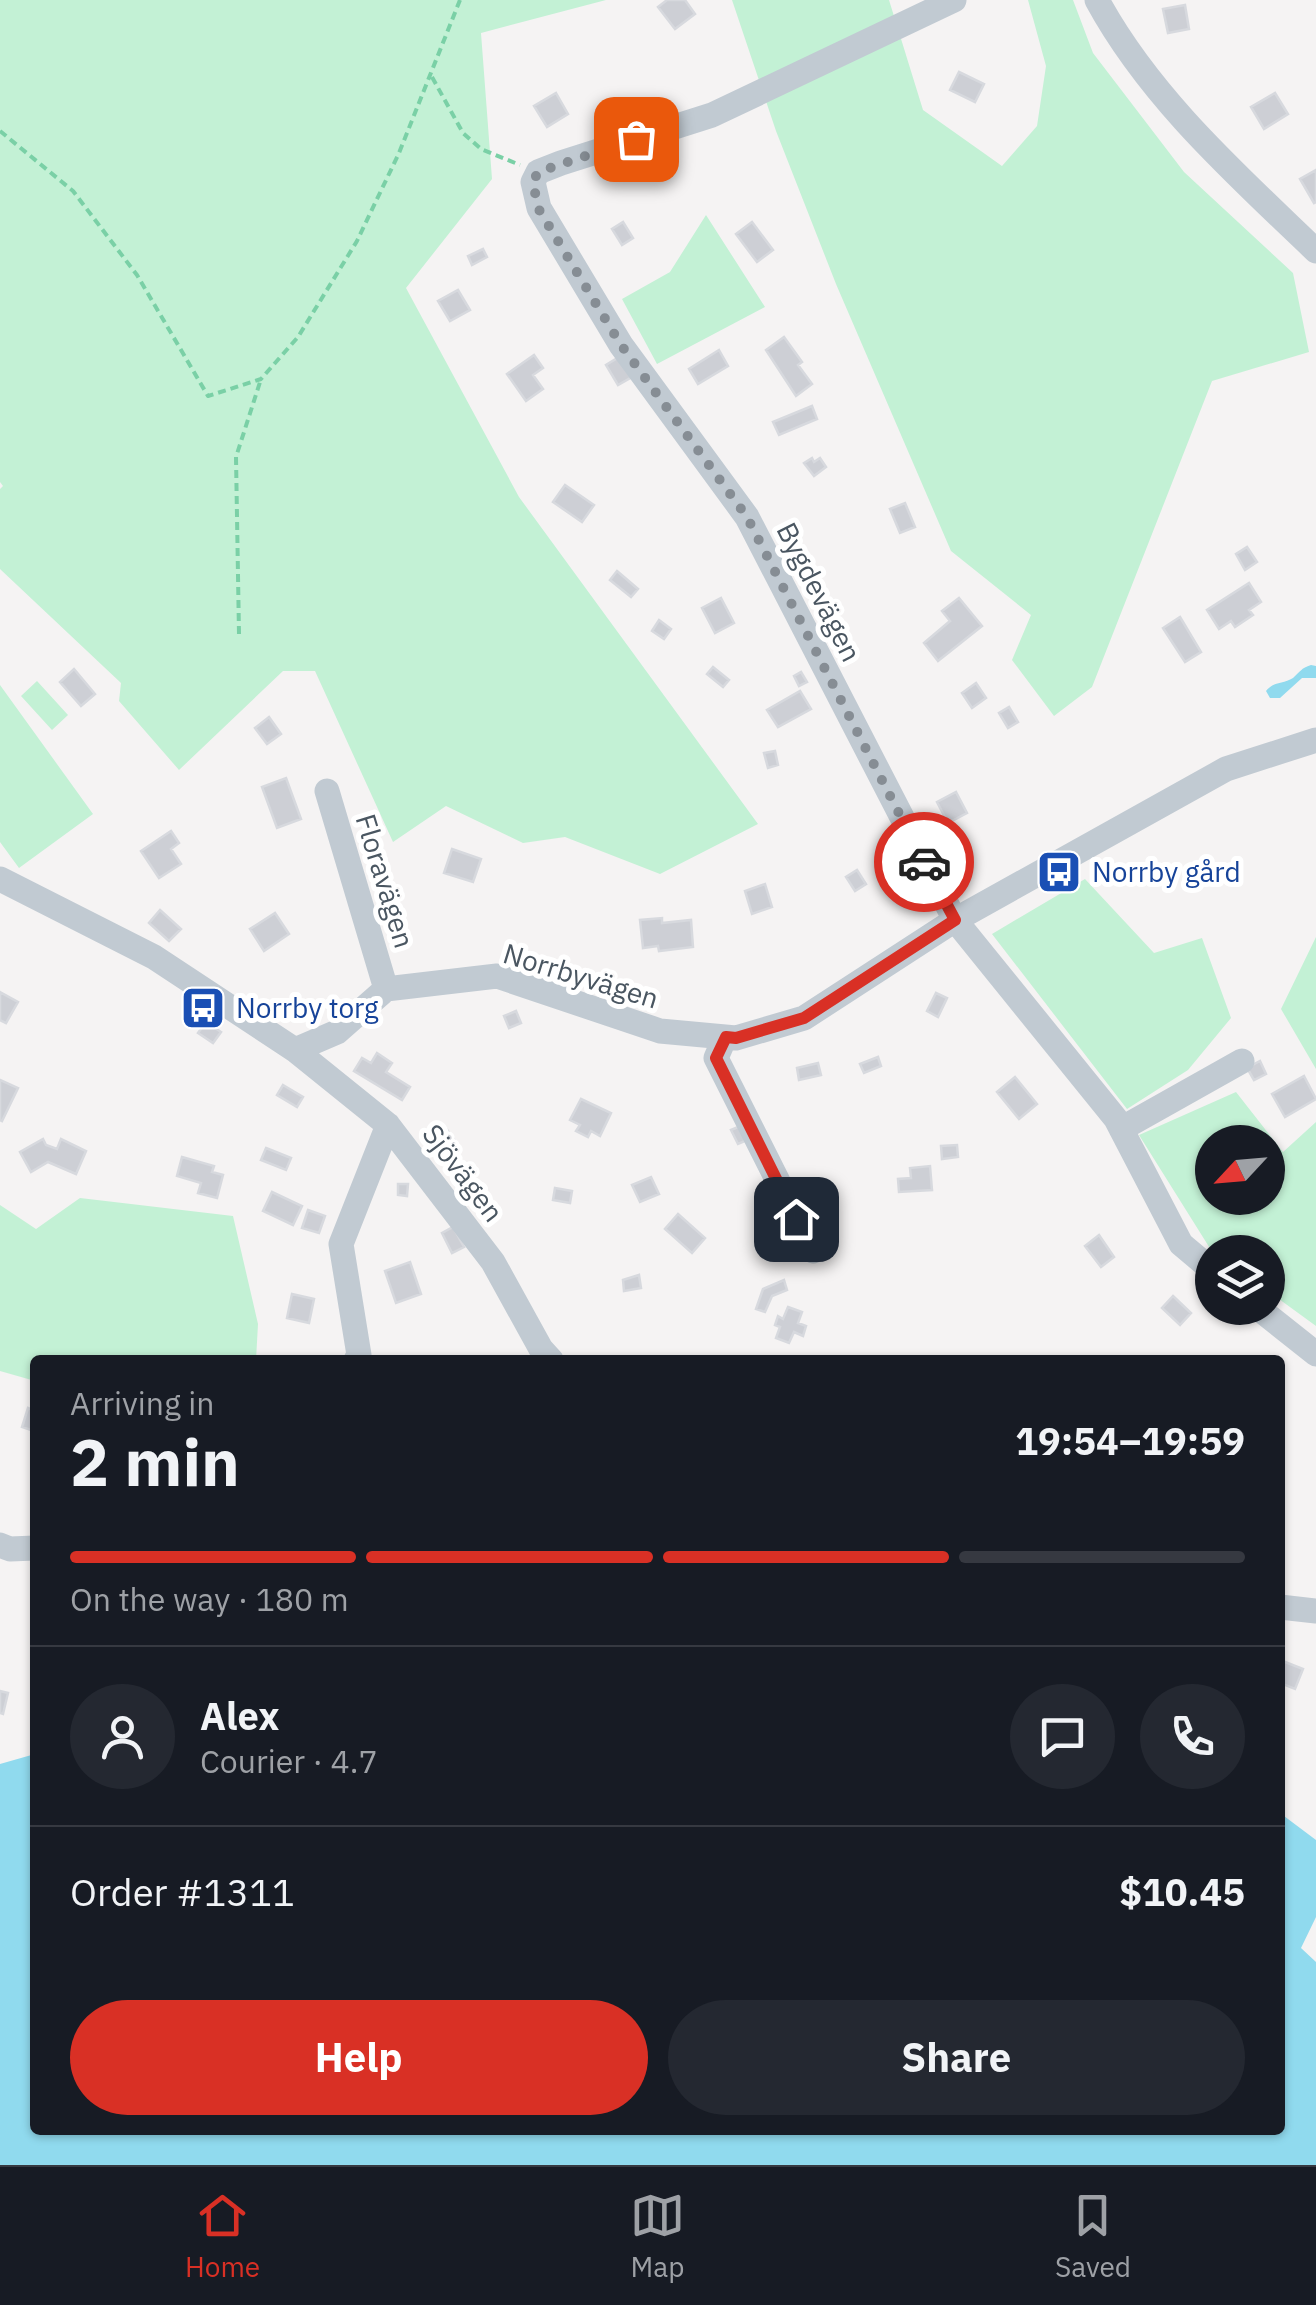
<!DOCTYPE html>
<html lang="en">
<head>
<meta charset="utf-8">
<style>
	:root { --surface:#171b24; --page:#242831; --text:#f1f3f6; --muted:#9ea1a6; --line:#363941; --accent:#d93025 }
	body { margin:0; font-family:"IBM Plex Sans",sans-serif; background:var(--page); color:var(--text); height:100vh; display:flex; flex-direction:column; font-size:38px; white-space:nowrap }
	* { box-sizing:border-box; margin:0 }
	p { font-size:32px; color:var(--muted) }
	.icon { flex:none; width:55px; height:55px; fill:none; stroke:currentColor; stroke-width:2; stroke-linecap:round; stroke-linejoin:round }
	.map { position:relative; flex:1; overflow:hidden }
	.panel { position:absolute; left:30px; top:1355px; width:1255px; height:780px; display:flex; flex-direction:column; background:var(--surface); border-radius:10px; box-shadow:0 2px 8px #0004 }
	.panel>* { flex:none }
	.needle { width:65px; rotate:244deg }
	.tools { position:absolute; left:1195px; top:1125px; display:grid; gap:20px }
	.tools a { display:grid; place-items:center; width:90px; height:90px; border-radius:50%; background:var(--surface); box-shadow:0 2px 8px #0004; font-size:50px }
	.pin { position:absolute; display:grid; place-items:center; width:85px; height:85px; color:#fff; margin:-42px; border-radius:20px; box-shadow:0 5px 15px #0006 }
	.courier { position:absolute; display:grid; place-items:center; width:100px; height:100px; margin:-50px; border:8px solid #d93025; border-radius:50%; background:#fff; color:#222; box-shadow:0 2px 12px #0007 }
	.headline em { font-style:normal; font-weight:700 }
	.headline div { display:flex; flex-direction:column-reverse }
	.headline { display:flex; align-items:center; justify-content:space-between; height:170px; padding:0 40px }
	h1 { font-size:65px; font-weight:700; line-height:75px }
	.bar { display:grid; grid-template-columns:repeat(4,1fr); gap:15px 10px; align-content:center; height:120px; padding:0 40px }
	.bar i { height:12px; border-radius:8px; background:var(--line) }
	.bar .active { background:var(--accent) }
	.bar p { grid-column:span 4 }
	.line { display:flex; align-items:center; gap:25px; padding:0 40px; border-top:2px solid var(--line) }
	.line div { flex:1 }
	.round { display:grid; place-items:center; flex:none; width:105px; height:105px; border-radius:52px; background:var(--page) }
	.cta { display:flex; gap:20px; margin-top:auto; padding:20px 40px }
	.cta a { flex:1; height:115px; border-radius:60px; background:var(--accent); color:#fff; font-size:40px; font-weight:700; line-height:115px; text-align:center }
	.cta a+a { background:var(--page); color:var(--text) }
	.tab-bar { display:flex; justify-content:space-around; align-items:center; height:140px; border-top:2px solid var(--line); background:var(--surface); font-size:28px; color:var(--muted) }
	.tab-bar a { display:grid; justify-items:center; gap:5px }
	.tab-bar .active { color:var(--accent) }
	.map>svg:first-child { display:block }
	.green { fill:#c3f1d5; fill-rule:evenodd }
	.water { fill:#90daee }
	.building { fill:#cdcfd5; stroke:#d7d9de; stroke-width:2.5 }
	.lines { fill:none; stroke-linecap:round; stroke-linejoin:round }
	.path { stroke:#7ad0a6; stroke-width:4; stroke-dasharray:8 5; stroke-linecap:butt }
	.minor { stroke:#c1cad2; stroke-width:25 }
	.done { stroke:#868d94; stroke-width:10; stroke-dasharray:0 18 }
	.route { stroke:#d93025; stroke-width:12 }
	.labels { text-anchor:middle; stroke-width:10; stroke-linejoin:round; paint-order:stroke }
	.street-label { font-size:28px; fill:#4a5661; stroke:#fff }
	.transit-label { font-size:28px; fill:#164399; stroke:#fff; text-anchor:start }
</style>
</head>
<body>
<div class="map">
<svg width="1316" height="2165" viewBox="0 0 1316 2165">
	<rect width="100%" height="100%" fill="#f5f3f3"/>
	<path class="green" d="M0 0H606L481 33 492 179 406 288 519 497 758 824 660 874 565 837 523 843 446 806 393 842 315 671H283L179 770 119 701 121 683 0 569V489L3 486 0 482Z
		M732 0H889L923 110 1002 166 1037 126 1046 66 1028 0H1073L1093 53 1184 172 1293 273 1309 352 1212 381 1092 687 1054 716 1012 660 1031 615 951 551 836 284 776 131Z
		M706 215 765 307 657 364 622 299 670 272Z
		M37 681 68 715 52 730 21 696Z
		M0 685 93 814 19 868 0 842Z
		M1085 879 1154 953 1202 938 1231 1018 1188 1070 1127 1109 992 934Z
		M1316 937V1069L1281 1009Z
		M1236 1092 1283 1152 1316 1122V1326L1268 1291V1252L1211 1250 1139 1135ZM1212 1142H1268V1198H1212Z
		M80 1198 233 1216 258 1324 256 1360H35V1381L0 1371V1205L36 1229Z"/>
	<path class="water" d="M1311 665 1316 666V678H1302L1280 698H1270L1266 691C1274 681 1284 684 1293 678 1300 672 1301 668 1311 665Z
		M35 1754V2130H1280V1813L1316 1840V1917L1301 1948 1316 1962V2165H0V1764Z"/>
	<path class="building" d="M667 0H685L695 14 675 29 658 7Z
		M1185 5 1189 29 1168 33 1163 9Z
		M959 72 984 84 975 102 950 90Z
		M556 93 568 114 547 127 534 106Z
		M1275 93 1288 114 1264 129 1251 107Z
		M1316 170V202L1314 203 1300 179Z
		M623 222 633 238 622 245 612 229Z
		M752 222 773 250 757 262 736 234Z
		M483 249 487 257 472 265 468 256Z
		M458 290 470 310 450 321 438 301Z
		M784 337 802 362 798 365 812 384 796 396 766 350Z
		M719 350 728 366 698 384 689 369Z
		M534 355 543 368 533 375 543 389 526 401 507 374Z
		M619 357 632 377 618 385 606 365Z
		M812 406 817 419 779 435 773 422Z
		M812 458 814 462 820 458 826 467 814 476 804 463Z
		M565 485 594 505 582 522 553 502Z
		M905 503 915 527 900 533 890 509Z
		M1247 547 1257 562 1245 570 1236 554Z
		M617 571 638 589 631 597 610 580Z
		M1249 583 1261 602 1249 610 1253 615 1235 627 1231 621 1219 629 1207 610Z
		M721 598 734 623 715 633 702 608Z
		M959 598 982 626 938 661 924 643 950 621 942 611Z
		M1180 617 1201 652 1185 662 1163 628Z
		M659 620 671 629 664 639 652 631Z
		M713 667 729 680 723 687 707 674Z
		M74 669 95 694 81 706 60 682Z
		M801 672 807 682 799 686 794 676Z
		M976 683 986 698 972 708 962 693Z
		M800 691 811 709 778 727 767 710Z
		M1009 707 1018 722 1008 728 999 713Z
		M269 717 281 734 267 744 255 728Z
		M775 751 778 765 768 768 764 753Z
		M286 778 301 819 277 828 262 787Z
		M956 792 967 813 948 823 937 802Z
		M171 831 179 843 171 849 181 864 159 878 141 851Z
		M452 849 481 859 473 882 444 873Z
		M857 870 866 884 855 891 846 877Z
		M765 884 772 907 752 914 745 891Z
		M160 910 181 929 169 941 149 923Z
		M275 913 289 934 264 951 250 929Z
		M662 918V923L691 920 693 947 659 951 658 946 643 948 640 920Z
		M0 992 18 1002 6 1023 0 1020Z
		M936 993 947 998 938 1017 927 1011Z
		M516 1011 521 1023 509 1028 504 1016Z
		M206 1022 221 1032 213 1043 198 1033Z
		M377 1053 392 1063 386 1072 410 1087 402 1100 354 1071 362 1058 371 1063Z
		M878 1057 881 1066 864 1073 860 1064Z
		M1260 1061 1266 1074 1254 1080 1247 1068Z
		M818 1063 821 1075 799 1080 797 1068Z
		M1304 1076 1316 1099 1285 1117 1272 1094Z
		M1015 1077 1037 1104 1019 1119 997 1092Z
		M0 1080 18 1088 2 1121 0 1120Z
		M283 1085 303 1097 297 1107 277 1095Z
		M581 1099 611 1113 600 1136 591 1131 588 1137 576 1131 580 1125 570 1120Z
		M745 1124 752 1138 738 1144 731 1130Z
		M445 1127 458 1145 447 1153 434 1135Z
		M43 1139 46 1145 57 1149 61 1139 86 1151 76 1174 48 1162 31 1172 20 1152Z
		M957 1145 958 1157 942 1159 941 1146Z
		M266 1148 291 1158 286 1170 261 1160Z
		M182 1157 214 1166 212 1172 223 1175 217 1198 198 1193 201 1183 177 1176Z
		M930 1166 932 1190 899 1192 898 1179 911 1178 910 1168Z
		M651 1177 659 1194 640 1202 632 1185Z
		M398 1184H408L407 1196 398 1195Z
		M555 1188 572 1191 570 1203 553 1200Z
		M272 1192 302 1206 293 1225 263 1211Z
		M308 1210 325 1216 319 1233 302 1228Z
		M678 1214 705 1238 692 1253 665 1229Z
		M453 1227 464 1247 452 1253 442 1233Z
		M1099 1235 1114 1257 1101 1267 1085 1246Z
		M410 1262 421 1294 396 1303 385 1271Z
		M639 1275 641 1288 624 1291 623 1280Z
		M784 1280 787 1290 772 1296 765 1312 756 1309 763 1289Z
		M292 1294 314 1299 309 1323 287 1318Z
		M1173 1296 1191 1313 1180 1325 1162 1308Z
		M788 1307 802 1312 798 1323 806 1326 803 1336 794 1332 789 1343 776 1338 780 1327 775 1325 778 1316 783 1319Z
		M28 1408 35 1411 34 1431 22 1427Z
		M1280 1660 1303 1669 1295 1689 1280 1683Z
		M0 1691 8 1693 3 1714 0 1713Z"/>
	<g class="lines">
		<path class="path" d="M432 77 463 133 481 149 520 165
			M0 131 73 191 137 275 208 396 261 379 298 337 357 241 399 153 460 0
			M239 634 236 457 261 379"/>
		<path class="minor" d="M954 0 712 115 561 163 538 172 533 182 539 208 621 345 747 517 955 920 1116 1119 1181 1244 1212 1270
			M1097 0C1150 98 1237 175 1316 251
			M327 791 386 989
			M0 879 154 957 295 1050 337 1032 386 989 497 976 660 1031 736 1038 804 1018 955 920 1226 769 1316 740
			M725 1037 716 1058 813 1251
			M295 1050 388 1125 493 1262 541 1349 551 1360
			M1121 1129 1242 1061
			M1258 1308 1316 1354
			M356 1360 359 1355 341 1244 388 1125
			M0 1545 10 1549 35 1548
			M1280 1607 1316 1611"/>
	</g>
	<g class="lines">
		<path class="done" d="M636 139 538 172 533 182 538 208 621 345 747 517 924 862"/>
		<path class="route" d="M796 1219 716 1058 726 1037 736 1038 804 1018 955 920 924 862"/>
	</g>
	<defs>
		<symbol id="bus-square" viewBox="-11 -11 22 22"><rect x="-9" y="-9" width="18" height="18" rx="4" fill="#1a4fb4" stroke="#fff"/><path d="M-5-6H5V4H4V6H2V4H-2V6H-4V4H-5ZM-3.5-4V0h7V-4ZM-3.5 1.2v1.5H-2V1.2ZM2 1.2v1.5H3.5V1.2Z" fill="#fff"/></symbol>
	</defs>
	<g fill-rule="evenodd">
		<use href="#bus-square" x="1034" y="847" width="50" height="50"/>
		<use href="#bus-square" x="178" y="983" width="50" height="50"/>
	</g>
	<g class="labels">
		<g class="street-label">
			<text transform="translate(819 592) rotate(63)" y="10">Bygdevägen</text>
			<text transform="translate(385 881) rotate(73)" y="10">Floravägen</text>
			<text transform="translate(581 976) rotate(17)" y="10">Norrbyvägen</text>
			<text transform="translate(463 1173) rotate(53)" y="10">Sjövägen</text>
		</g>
		<g class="transit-label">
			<text x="1092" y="882">Norrby gård</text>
			<text x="236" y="1018">Norrby torg</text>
		</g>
	</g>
</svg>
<div class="tools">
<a><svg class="needle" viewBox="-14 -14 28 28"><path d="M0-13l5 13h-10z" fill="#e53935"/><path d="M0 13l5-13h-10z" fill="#9ea1a6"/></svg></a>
<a><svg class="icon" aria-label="layers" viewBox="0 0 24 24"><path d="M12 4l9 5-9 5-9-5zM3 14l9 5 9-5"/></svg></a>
</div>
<div class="pin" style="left:636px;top:139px;background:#ea580c"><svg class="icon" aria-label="bag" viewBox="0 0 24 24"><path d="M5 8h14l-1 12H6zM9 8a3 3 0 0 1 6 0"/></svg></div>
<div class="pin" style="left:796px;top:1219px;background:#1f2937"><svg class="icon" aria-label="home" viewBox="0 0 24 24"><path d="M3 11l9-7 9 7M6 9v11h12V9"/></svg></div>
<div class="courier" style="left:924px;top:862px"><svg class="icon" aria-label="car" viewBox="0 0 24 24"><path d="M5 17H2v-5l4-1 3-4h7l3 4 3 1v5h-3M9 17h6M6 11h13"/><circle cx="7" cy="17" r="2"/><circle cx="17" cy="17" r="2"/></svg></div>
<section class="panel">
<div class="headline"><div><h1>2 min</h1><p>Arriving in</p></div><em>19:54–19:59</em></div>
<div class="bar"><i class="active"></i><i class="active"></i><i class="active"></i><i></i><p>On the way · 180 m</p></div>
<div class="line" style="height:180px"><a class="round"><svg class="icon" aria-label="person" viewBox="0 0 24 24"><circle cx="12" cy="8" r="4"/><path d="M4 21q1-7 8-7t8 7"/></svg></a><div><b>Alex</b><p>Courier · 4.7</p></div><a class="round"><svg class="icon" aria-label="chat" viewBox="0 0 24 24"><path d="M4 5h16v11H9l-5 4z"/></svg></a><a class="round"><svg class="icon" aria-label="phone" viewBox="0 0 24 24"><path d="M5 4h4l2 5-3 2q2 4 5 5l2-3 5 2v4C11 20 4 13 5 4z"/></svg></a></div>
<div class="line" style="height:130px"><div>Order #1311</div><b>$10.45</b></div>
<div class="cta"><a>Help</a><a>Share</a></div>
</section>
</div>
<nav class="tab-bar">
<a class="active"><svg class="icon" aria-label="home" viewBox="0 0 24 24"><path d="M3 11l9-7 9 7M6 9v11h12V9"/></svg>Home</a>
<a><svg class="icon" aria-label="map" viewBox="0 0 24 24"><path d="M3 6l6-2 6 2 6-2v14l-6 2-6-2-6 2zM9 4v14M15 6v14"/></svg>Map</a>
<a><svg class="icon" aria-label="saved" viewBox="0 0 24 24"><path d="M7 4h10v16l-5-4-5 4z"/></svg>Saved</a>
</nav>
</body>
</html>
